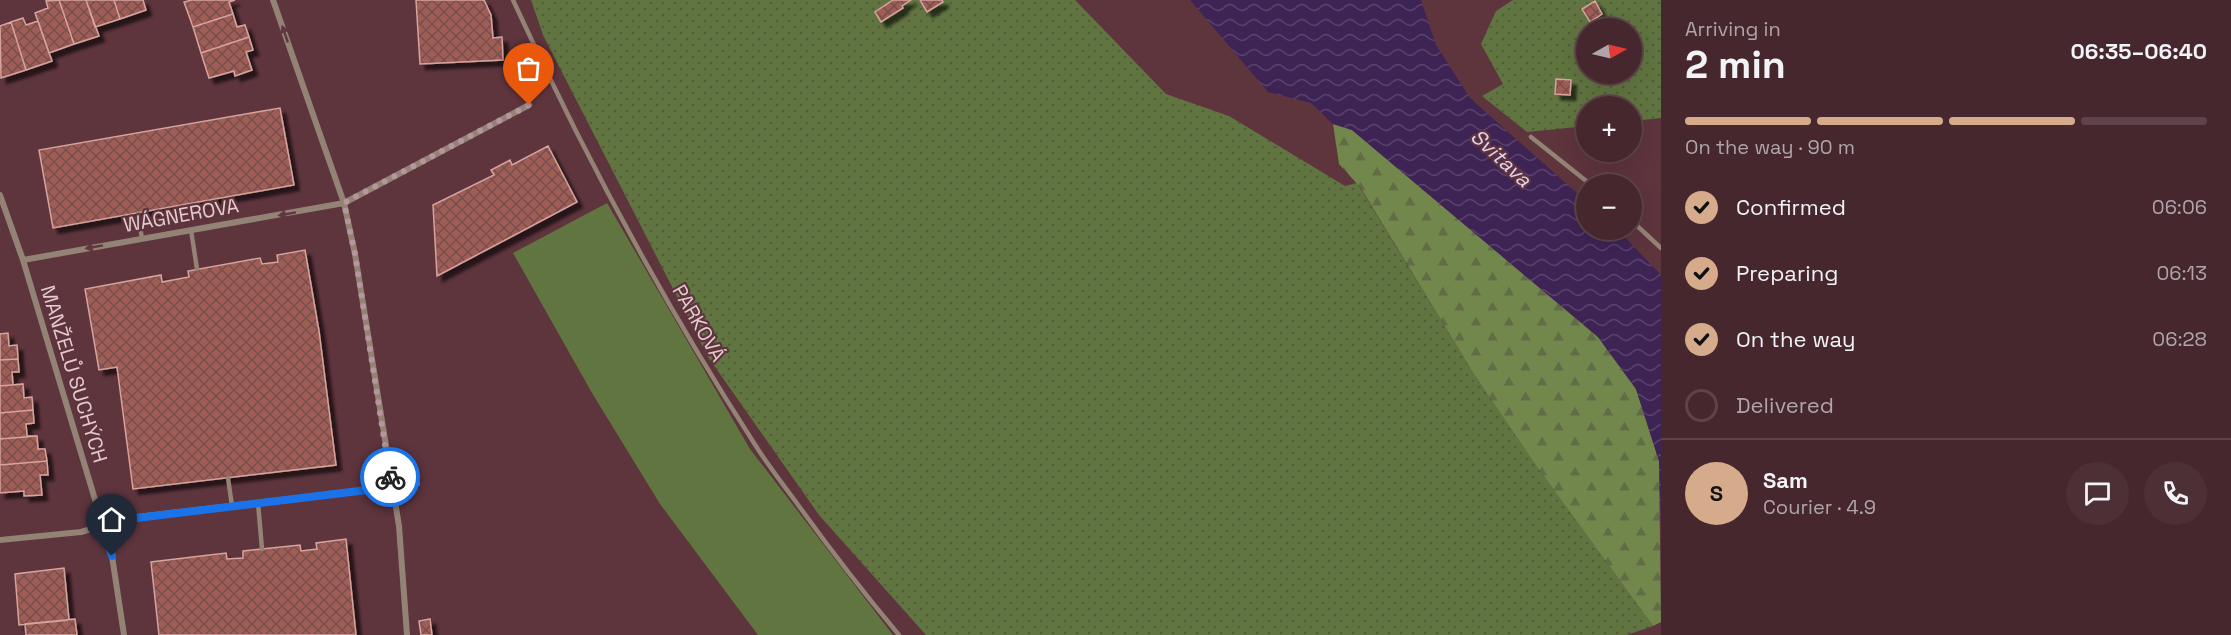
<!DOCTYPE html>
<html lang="en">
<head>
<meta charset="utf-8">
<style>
	:root { --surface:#46272e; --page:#4d2f36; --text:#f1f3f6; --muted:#b0a5aa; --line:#5e444a; --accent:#d6ab8b }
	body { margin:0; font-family:"Space Grotesk",sans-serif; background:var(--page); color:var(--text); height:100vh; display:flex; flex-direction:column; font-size:22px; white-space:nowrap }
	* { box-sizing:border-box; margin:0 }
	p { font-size:20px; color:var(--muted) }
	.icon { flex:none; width:33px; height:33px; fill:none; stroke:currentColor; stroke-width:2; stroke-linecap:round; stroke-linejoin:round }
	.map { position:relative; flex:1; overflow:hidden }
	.drawer { display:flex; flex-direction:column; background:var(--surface); width:570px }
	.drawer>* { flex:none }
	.needle { width:39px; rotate:82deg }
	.buttons { position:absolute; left:1576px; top:18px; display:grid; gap:12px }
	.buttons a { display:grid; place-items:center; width:66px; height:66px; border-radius:50%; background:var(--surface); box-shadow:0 6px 24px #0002,0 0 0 2px var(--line); font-size:30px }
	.pin { position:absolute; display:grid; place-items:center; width:51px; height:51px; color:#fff; margin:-62px -26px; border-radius:50% 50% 50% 0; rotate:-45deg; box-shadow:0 0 6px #0007 }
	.pin .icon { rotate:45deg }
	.courier { position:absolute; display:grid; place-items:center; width:60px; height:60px; margin:-30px; border:4px solid #1a73e8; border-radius:50%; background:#fff; color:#222; box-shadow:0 2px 8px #0007 }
	.headline em { font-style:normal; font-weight:600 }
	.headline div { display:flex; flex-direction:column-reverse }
	.headline { display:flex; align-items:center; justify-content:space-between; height:102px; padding:0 24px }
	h1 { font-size:39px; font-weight:600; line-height:45px }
	.bar { display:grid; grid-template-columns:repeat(4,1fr); gap:9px 6px; align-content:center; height:72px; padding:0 24px }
	.bar i { height:8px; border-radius:4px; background:var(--line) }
	.bar .active { background:var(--accent) }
	.bar p { grid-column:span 4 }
	.line { display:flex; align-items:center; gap:15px; padding:0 24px; border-top:2px solid var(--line) }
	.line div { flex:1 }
	.round { display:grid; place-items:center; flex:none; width:63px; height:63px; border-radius:32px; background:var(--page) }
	ol { padding:0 24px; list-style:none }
	li { display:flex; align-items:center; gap:18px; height:66px }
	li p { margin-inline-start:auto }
	li .icon { padding:6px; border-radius:50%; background:var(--accent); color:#111; stroke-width:4 }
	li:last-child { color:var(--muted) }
	li i { width:33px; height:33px; border:3px solid var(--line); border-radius:50% }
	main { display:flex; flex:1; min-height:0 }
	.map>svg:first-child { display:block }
	.grass { fill:url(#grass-dots); fill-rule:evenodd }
	.forest { fill:url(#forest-firs) }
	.park { fill:#617540 }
	.water { fill:url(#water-waves) }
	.building { fill:url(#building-cross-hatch); stroke:#d6a39d; stroke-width:1.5; filter:url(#shadow) }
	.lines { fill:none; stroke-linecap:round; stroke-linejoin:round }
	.lane { stroke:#928375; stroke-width:4.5 }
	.street { stroke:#928375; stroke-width:6 }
	.oneway { fill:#613840 }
	.done { stroke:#b6969d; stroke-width:6; stroke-dasharray:0 10.8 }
	.route { stroke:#1a73e8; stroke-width:8 }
	.labels { text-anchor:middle; stroke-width:4.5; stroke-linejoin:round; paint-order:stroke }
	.street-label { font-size:20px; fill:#e6cbd0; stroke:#5e343d }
	.water-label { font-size:21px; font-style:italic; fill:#e1d2f3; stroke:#5e343d }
</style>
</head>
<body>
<main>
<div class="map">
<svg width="1661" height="635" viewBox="0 0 1661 635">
	<defs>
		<pattern id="grass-dots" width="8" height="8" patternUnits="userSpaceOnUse" patternTransform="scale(1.5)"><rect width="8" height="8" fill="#617540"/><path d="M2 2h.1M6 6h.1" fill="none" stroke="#545c3f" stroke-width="1.8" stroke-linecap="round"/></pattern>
		<pattern id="forest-firs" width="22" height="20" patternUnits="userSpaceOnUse" patternTransform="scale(1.5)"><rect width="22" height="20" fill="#71874c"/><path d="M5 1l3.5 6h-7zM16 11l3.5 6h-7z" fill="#626d47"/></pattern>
		<pattern id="water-waves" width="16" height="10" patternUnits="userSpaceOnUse" patternTransform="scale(1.5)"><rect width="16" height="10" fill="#3e2455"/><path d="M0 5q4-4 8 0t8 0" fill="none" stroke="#5a426c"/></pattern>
		<pattern id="building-cross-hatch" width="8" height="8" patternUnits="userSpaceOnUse" patternTransform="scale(1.5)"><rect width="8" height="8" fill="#9f5d57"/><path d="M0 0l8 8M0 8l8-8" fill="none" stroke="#764f4c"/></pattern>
		<filter id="shadow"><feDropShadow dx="5.5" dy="5.5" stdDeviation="1.5" flood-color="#0009"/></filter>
	</defs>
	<rect width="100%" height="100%" fill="#5e343d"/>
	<path class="grass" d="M531 0H1075L1166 94 1229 116 1345 186 1357 183 1475 376 1537 467 1653 626 1627 635H926L819 515 708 357 543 35Z
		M1513 0H1661V118L1632 121V106H1587V126L1527 132 1482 96 1503 84 1481 44 1496 11ZM1587 28H1632V74H1587Z"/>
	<path class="forest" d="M1333 124 1352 130 1598 337 1636 389 1659 461 1661 622 1653 626 1537 467 1475 376 1360 187 1339 164Z"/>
	<path class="park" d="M607 203 750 449 893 635H758L660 504 592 393 513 253Z"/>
	<path class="water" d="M1190 0H1421L1436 45 1470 98 1587 202V230H1618L1661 275V526L1659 461 1636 389 1598 337 1352 130 1333 124 1311 103 1268 92Z"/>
	<path class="building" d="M59 0 74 44 49 53 35 13 48 8 46 1Z
		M59 0H86L99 36 74 44Z
		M86 0H114L120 19 95 27Z
		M114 0H143L146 10 120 19Z
		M192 0H235L229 2 233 14 193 27 184 2Z
		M416 0H484L491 15 493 38 502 37 503 60 420 64Z
		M893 0H911L902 6 903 8 881 22 875 12Z
		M920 0H942L943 2 927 12Z
		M1595 1 1602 14 1590 22 1582 9Z
		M233 14 237 27 245 25 249 37 201 53 193 27Z
		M23 18 26 25 38 21 52 61 26 70 11 22Z
		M11 22 26 70 1 78 0 26Z
		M249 37 253 50 246 52 252 70 235 76 234 71 209 78 201 53Z
		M1556 79 1571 80 1570 95 1555 94Z
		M280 108 294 185 53 228 39 150Z
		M548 146 577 202 437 276 433 205 494 175 491 170 510 160 512 165Z
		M305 250 319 331 336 465 133 489 117 367 99 370 85 289 161 275 162 282 189 277 188 271 260 258 262 264 278 262 277 255Z
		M8 333 9 346 17 345 18 359 0 360V334Z
		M18 359 19 372H12L13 385 23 384 0 386V360Z
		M23 384 24 398 32 397 33 410 0 413V386Z
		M33 410 34 423 26 424 27 436H37L0 439V413Z
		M37 436 38 449H45L47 461 0 465V439Z
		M47 461 48 475H40L42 495 24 496V491L0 493V465Z
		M346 539 356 635H159L151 562 226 553 227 559 243 558V551L300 545 301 551 317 549 316 543Z
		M64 568 69 620 19 625 15 574Z
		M75 619 77 635H26L25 624Z
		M430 619 432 635H421L419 621Z"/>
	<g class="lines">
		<path class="lane" d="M513 0C583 153 663 302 754 443 767 464 782 483 796 502 829 548 863 592 899 635
			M1531 137 1590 184
			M138 213 142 239
			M1632 221 1661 248
			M191 230 197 269
			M228 478 232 506
			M391 487 418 484
			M258 503 262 549"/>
		<path class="street" d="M273 0 344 203 355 254 399 526 407 635
			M0 195 23 260 112 556 124 635
			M23 260 344 203 529 105
			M0 540 81 532 129 518 391 487"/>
	</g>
	<defs><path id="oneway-solid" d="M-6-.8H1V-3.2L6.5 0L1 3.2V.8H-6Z" transform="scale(1.5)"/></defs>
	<g class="oneway">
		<use href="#oneway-solid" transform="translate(285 34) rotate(-109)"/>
		<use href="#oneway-solid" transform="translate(287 214) rotate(170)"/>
		<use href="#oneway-solid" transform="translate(94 247) rotate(170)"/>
	</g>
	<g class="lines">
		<path class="done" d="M390 477 355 254 344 203 529 105"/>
		<path class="route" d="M112 556 102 525 120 520 392 487 390 477"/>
	</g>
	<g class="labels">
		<g class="street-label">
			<text transform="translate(181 215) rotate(-10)" y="7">WÁGNEROVA</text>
			<text transform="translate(699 323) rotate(60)" y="7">PARKOVÁ</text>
			<text transform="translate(74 374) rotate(73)" y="7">MANŽELŮ SUCHÝCH</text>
		</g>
		<g class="water-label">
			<text transform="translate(1501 158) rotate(43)" y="7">Svitava</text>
		</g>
	</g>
</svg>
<div class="buttons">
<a><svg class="needle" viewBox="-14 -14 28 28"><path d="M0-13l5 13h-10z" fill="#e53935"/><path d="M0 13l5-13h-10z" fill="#b0a5aa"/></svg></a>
<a>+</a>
<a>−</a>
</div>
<div class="pin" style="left:529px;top:105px;background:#ea580c"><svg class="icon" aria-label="bag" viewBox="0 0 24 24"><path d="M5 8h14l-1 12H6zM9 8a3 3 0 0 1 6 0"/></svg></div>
<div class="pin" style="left:112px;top:556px;background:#1f2937"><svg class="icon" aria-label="home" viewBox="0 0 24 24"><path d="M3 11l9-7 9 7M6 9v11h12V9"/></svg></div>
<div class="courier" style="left:390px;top:477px"><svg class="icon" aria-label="bike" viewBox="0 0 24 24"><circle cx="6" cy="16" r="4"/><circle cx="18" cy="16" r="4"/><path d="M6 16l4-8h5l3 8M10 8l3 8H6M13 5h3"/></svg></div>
</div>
<section class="drawer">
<div class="headline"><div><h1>2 min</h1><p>Arriving in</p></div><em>06:35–06:40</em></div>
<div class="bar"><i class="active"></i><i class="active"></i><i class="active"></i><i></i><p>On the way · 90 m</p></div>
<ol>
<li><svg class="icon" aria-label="check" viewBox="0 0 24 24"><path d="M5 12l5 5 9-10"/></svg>Confirmed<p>06:06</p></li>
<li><svg class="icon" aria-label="check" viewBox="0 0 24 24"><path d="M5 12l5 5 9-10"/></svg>Preparing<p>06:13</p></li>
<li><svg class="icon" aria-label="check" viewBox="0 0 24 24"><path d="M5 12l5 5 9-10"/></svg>On the way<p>06:28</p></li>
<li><i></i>Delivered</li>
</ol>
<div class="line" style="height:108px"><b class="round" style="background:var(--accent);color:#111">S</b><div><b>Sam</b><p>Courier · 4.9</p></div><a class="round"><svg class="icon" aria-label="chat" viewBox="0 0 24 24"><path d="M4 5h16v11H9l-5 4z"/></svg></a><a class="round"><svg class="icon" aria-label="phone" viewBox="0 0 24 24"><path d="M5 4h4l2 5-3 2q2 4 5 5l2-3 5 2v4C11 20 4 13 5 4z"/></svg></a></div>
</section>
</main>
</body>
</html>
